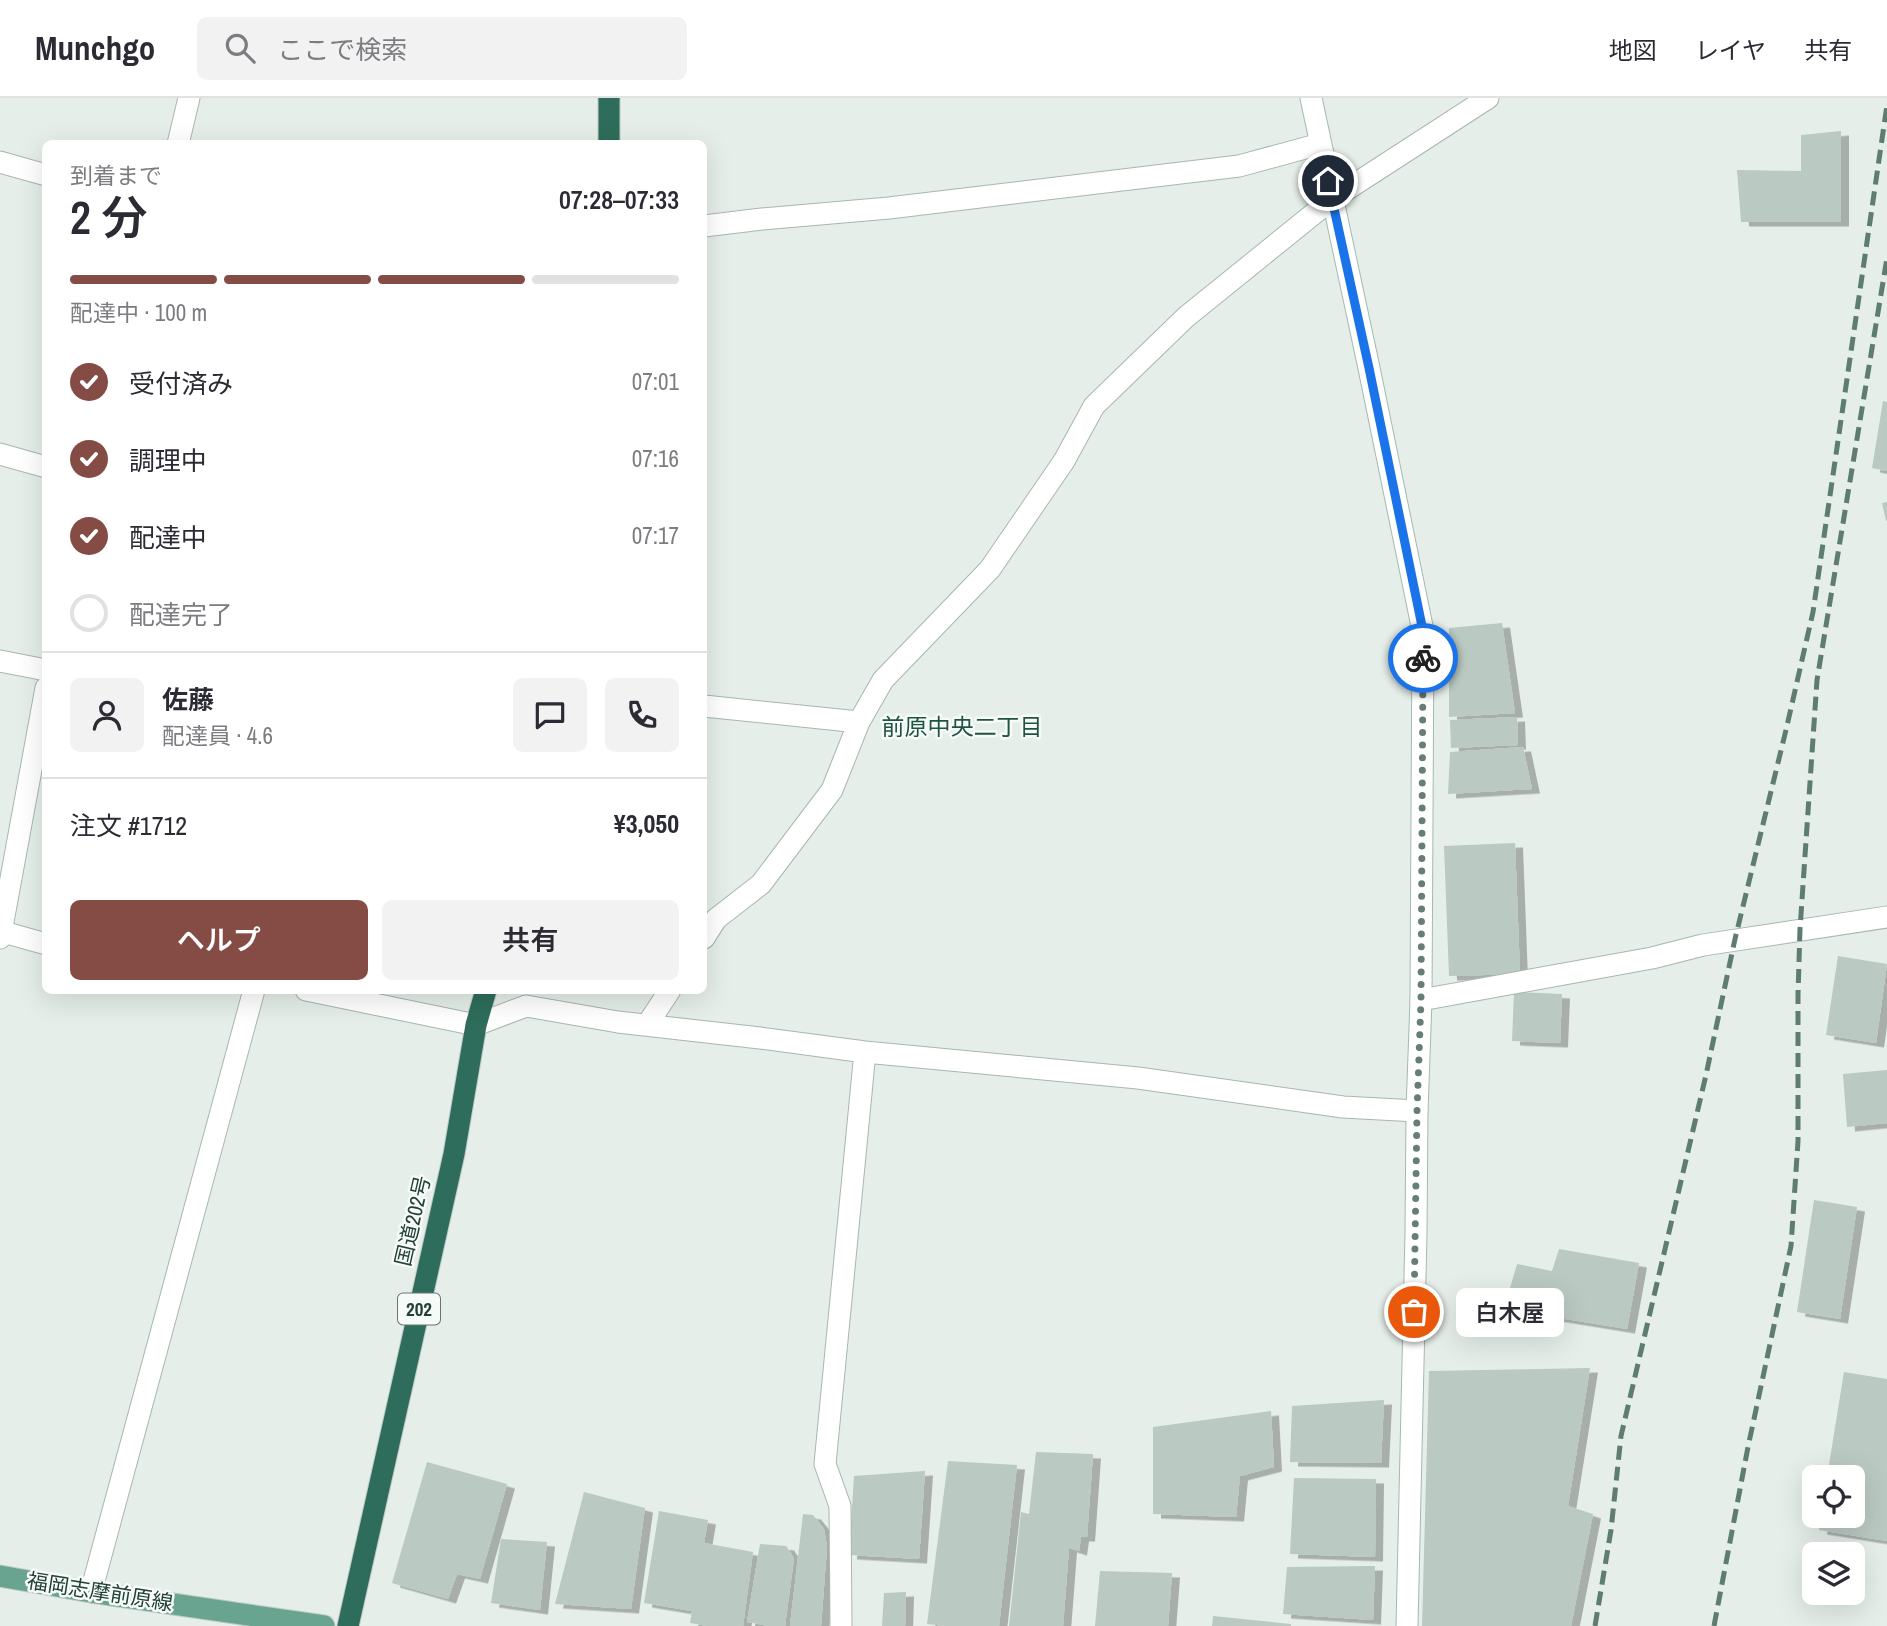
<!DOCTYPE html>
<html lang="ja">
<head>
<meta charset="utf-8">
<style>
	:root { --surface:#fff; --page:#f2f2f3; --text:#2b2b33; --muted:#7c7c81; --line:#e1e1e2; --accent:#854c46 }
	body { margin:0; font-family:"Archivo Narrow","Noto Sans JP",sans-serif; background:var(--page); color:var(--text); height:100vh; display:flex; flex-direction:column; font-size:26px; white-space:nowrap }
	* { box-sizing:border-box; margin:0 }
	p { font-size:23px; color:var(--muted) }
	.icon { flex:none; width:38px; height:38px; fill:none; stroke:currentColor; stroke-width:2; stroke-linecap:round; stroke-linejoin:round }
	.map { position:relative; flex:1; overflow:hidden }
	.panel { position:absolute; left:42px; top:42px; width:665px; height:854px; display:flex; flex-direction:column; background:var(--surface); border-radius:10px; box-shadow:0 7px 28px #0002 }
	.panel>* { flex:none }
	.controls { position:absolute; left:1802px; top:1367px; display:grid; gap:14px }
	.controls a { display:grid; place-items:center; width:63px; height:63px; border-radius:10px; background:var(--surface); box-shadow:0 7px 28px #0002; font-size:35px }
	.pin { position:absolute; display:grid; place-items:center; width:60px; height:60px; color:#fff; margin:-30px; border:4px solid #fff; border-radius:50%; box-shadow:0 2px 7px #0007 }
	.courier { position:absolute; display:grid; place-items:center; width:70px; height:70px; margin:-35px; border:5px solid #1a73e8; border-radius:50%; background:#fff; color:#222; box-shadow:0 2px 9px #0007 }
	.bubble { position:absolute; height:49px; border-radius:10px; background:var(--surface); box-shadow:0 7px 28px #0002; font-size:23px; font-weight:600; line-height:49px; text-align:center }
	.overview em { font-style:normal; font-weight:600 }
	.overview div { display:flex; flex-direction:column-reverse }
	.overview { display:flex; align-items:center; justify-content:space-between; height:119px; padding:0 28px }
	h1 { font-size:46px; font-weight:600; line-height:52px }
	.bar { display:grid; grid-template-columns:repeat(4,1fr); gap:10px 7px; align-content:center; height:84px; padding:0 28px }
	.bar i { height:9px; border-radius:5px; background:var(--line) }
	.bar .on { background:var(--accent) }
	.bar p { grid-column:span 4 }
	.line { display:flex; align-items:center; gap:18px; padding:0 28px; border-top:2px solid var(--line) }
	.line div { flex:1 }
	.round { display:grid; place-items:center; flex:none; width:74px; height:74px; border-radius:10px; background:var(--page) }
	ol { padding:0 28px; list-style:none }
	li { display:flex; align-items:center; gap:21px; height:77px }
	li p { margin-inline-start:auto }
	li .icon { padding:7px; border-radius:50%; background:var(--accent); color:#fff; stroke-width:4 }
	li:last-child { color:var(--muted) }
	li i { width:38px; height:38px; border:4px solid var(--line); border-radius:50% }
	.action { display:flex; gap:14px; margin-top:auto; padding:14px 28px }
	.action a { flex:1; height:80px; border-radius:10px; background:var(--accent); color:#fff; font-size:28px; font-weight:600; line-height:80px; text-align:center }
	.action a+a { background:var(--page); color:var(--text) }
	header { display:flex; align-items:center; gap:42px; box-sizing:border-box; height:98px; padding:0 35px; background:var(--surface); border-bottom:2px solid var(--line) }
	header strong { font-size:33px }
	nav { display:flex; gap:38px; margin-inline-start:auto; font-size:24px }
	.search { width:490px; height:63px; background:var(--page); display:flex; align-items:center; gap:18px; box-sizing:border-box; padding:0 24px; border-radius:10px; color:var(--muted); font-size:26px }
	.map>svg:first-child { display:block }
	.building { fill:#bac9c2; filter:url(#shadow) }
	.lines { fill:none; stroke-linecap:round; stroke-linejoin:round }
	.street-casing { stroke:#a7b7b0; stroke-width:23 }
	.secondary-casing { stroke:#a3bab0; stroke-width:23 }
	.primary-casing { stroke:#c1cac7; stroke-width:23 }
	.highway-casing { stroke:#c1cac7; stroke-width:23 }
	.street { stroke:#fff; stroke-width:21 }
	.secondary { stroke:#fff; stroke-width:21 }
	.primary { stroke:#69a490; stroke-width:21 }
	.highway { stroke:#2e6d5b; stroke-width:21 }
	.rail { stroke:#5e7c71; stroke-width:5; stroke-dasharray:14 7; stroke-linecap:butt }
	.done { stroke:#677e75; stroke-width:7; stroke-dasharray:0 12.6 }
	.route { stroke:#1a73e8; stroke-width:9 }
	.labels { text-anchor:middle; stroke-width:5; stroke-linejoin:round; paint-order:stroke }
	.shield { fill:#f6faf8; stroke:#627870; stroke-width:2 }
	.shield-label { font-size:19px; font-weight:bold; fill:#234136 }
	.street-label { font-size:21px; fill:#234136; stroke:#f6faf8 }
	.neighbourhood-label { font-size:23px; fill:#1f5342; stroke:#f6faf8 }
</style>
</head>
<body>
<header>
<strong>Munchgo</strong>
<div class="search"><svg class="icon" aria-label="search" viewBox="0 0 24 24"><circle cx="10" cy="10" r="6"/><path d="M15 15l6 6"/></svg>ここで検索</div>
<nav><a>地図</a><a>レイヤ</a><a>共有</a></nav>
</header>
<div class="map">
<svg width="1887" height="1528" viewBox="0 0 1887 1528">
	<defs>
		<filter id="shadow"><feDropShadow dx="8" dy="4.5" stdDeviation="0" flood-color="#0004"/></filter>
	</defs>
	<rect width="100%" height="100%" fill="#e5eee9"/>
	<path class="building" d="M1841 33V124H1741L1737 72 1801 73V37Z
		M1883 303 1887 304V373L1872 370Z
		M1887 404V422L1886 423 1882 405Z
		M1502 525 1515 615 1449 619V530Z
		M1517 619 1518 647 1451 650 1450 622Z
		M1523 649 1532 691 1448 696 1450 654Z
		M1515 745 1520 876 1449 878 1444 748Z
		M1838 858 1887 866 1876 945 1826 937Z
		M1514 894 1562 896 1560 945 1512 943Z
		M1887 972V1025L1847 1029 1843 976Z
		M1814 1102 1857 1109 1840 1221 1797 1214Z
		M1559 1151 1639 1165 1627 1231 1504 1211 1517 1166 1552 1173Z
		M1590 1270 1568 1408 1593 1416 1571 1528H1422L1429 1273Z
		M1844 1274 1887 1281V1443L1819 1432 1821 1418H1853V1379H1827Z
		M1384 1302 1381 1365 1290 1364 1292 1308Z
		M1271 1313 1274 1369 1240 1378 1236 1419 1153 1416V1329Z
		M1036 1354 1093 1356 1087 1439H1081L1079 1453 1069 1450 1063 1528H1009L1021 1414 1029 1416Z
		M948 1363 1017 1367 999 1528H947L927 1526Z
		M427 1364 507 1386 480 1481 457 1476 448 1501 392 1485Z
		M925 1373 919 1461 849 1457 854 1378Z
		M1294 1380 1376 1381 1375 1459 1290 1456Z
		M584 1394 645 1410 631 1511 555 1506Z
		M659 1413 708 1422 704 1445 753 1454 743 1528H708L690 1525 692 1513 644 1505Z
		M803 1416 813 1417 824 1431 827 1449 821 1528H790Z
		M501 1441 547 1444 540 1512 491 1505Z
		M760 1446 786 1448 794 1460 785 1528H769L747 1524Z
		M1375 1468 1373 1522 1283 1516 1287 1469Z
		M1100 1473 1172 1475 1168 1528H1095Z
		M906 1494 905 1528H882L884 1495Z
		M1213 1518 1291 1526V1528H1212Z"/>
	<g class="lines">
		<defs>
			<path id="street" d="M178 46 189 0
				M0 64 46 77
				M704 128 762 121 889 110 1239 68 1320 46
				M0 356 46 369
				M0 563 46 572
				M704 608 859 624
				M0 833 46 846
				M0 840 46 590
				M704 840 716 821 761 786 832 692 859 624 883 582 990 471 1064 363 1094 308 1186 219 1332 101 1488 0
				M306 892 476 927 526 908 618 924 760 940 865 954 1138 980 1343 1009 1417 1013
				M1421 902 1652 860 1703 847 1887 819
				M647 927 670 892
				M91 1494 254 892
				M841 1528 840 1408 825 1366 865 954"/>
			<path id="secondary" d="M1311 0 1369 270 1423 533 1421 902 1417 1013 1416 1135 1407 1528"/>
			<path id="primary" d="M0 1478 91 1494 324 1528"/>
			<path id="highway" d="M609 0V46
				M348 1528 454 1056 476 927 486 892"/>
		</defs>
		<use href="#street" class="street-casing"/>
		<use href="#secondary" class="secondary-casing"/>
		<use href="#primary" class="primary-casing"/>
		<use href="#highway" class="highway-casing"/>
		<use href="#street" class="street"/>
		<use href="#secondary" class="secondary"/>
		<use href="#primary" class="primary"/>
		<use href="#highway" class="highway"/>
		<path class="rail" d="M1595 1528 1611 1432 1621 1338 1706 977 1735 841 1786 632 1813 514 1887 7
			M1714 1528 1748 1349 1791 1148 1798 1043V897L1800 831 1817 582 1887 160"/>
	</g>
	<g class="lines">
		<path class="done" d="M1414 1214 1417 1013 1421 902 1423 560"/>
		<path class="route" d="M1328 83 1369 270 1423 533V560"/>
	</g>
	<g class="labels">
		<rect class="shield" x="398" y="1195.5" width="42" height="31" rx="5"/>
		<g class="shield-label">
			<text x="419" y="1218">202</text>
		</g>
		<g class="street-label">
			<text transform="translate(413 1123) rotate(-77)" y="7">国道202号</text>
			<text transform="translate(100 1494) rotate(9)" y="7">福岡志摩前原線</text>
		</g>
		<g class="neighbourhood-label">
			<text x="962" y="637">前原中央二丁目</text>
		</g>
	</g>
</svg>
<div class="controls">
<a><svg class="icon" aria-label="locate" viewBox="0 0 24 24"><circle cx="12" cy="12" r="6"/><path d="M12 2v4M12 18v4M2 12h4M18 12h4"/></svg></a>
<a><svg class="icon" aria-label="layers" viewBox="0 0 24 24"><path d="M12 4l9 5-9 5-9-5zM3 14l9 5 9-5"/></svg></a>
</div>
<div class="pin" style="left:1414px;top:1214px;background:#ea580c"><svg class="icon" aria-label="bag" viewBox="0 0 24 24"><path d="M5 8h14l-1 12H6zM9 8a3 3 0 0 1 6 0"/></svg></div>
<div class="pin" style="left:1328px;top:83px;background:#1f2937"><svg class="icon" aria-label="home" viewBox="0 0 24 24"><path d="M3 11l9-7 9 7M6 9v11h12V9"/></svg></div>
<div class="courier" style="left:1423px;top:560px"><svg class="icon" aria-label="bike" viewBox="0 0 24 24"><circle cx="6" cy="16" r="4"/><circle cx="18" cy="16" r="4"/><path d="M6 16l4-8h5l3 8M10 8l3 8H6M13 5h3"/></svg></div>
<div class="bubble" style="left:1456px;top:1190px;width:108px">白木屋</div>
<section class="panel">
<div class="overview"><div><h1>2 分</h1><p>到着まで</p></div><em>07:28–07:33</em></div>
<div class="bar"><i class="on"></i><i class="on"></i><i class="on"></i><i></i><p>配達中 · 100 m</p></div>
<ol>
<li><svg class="icon" aria-label="check" viewBox="0 0 24 24"><path d="M5 12l5 5 9-10"/></svg>受付済み<p>07:01</p></li>
<li><svg class="icon" aria-label="check" viewBox="0 0 24 24"><path d="M5 12l5 5 9-10"/></svg>調理中<p>07:16</p></li>
<li><svg class="icon" aria-label="check" viewBox="0 0 24 24"><path d="M5 12l5 5 9-10"/></svg>配達中<p>07:17</p></li>
<li><i></i>配達完了</li>
</ol>
<div class="line" style="height:126px"><a class="round"><svg class="icon" aria-label="person" viewBox="0 0 24 24"><circle cx="12" cy="8" r="4"/><path d="M4 21q1-7 8-7t8 7"/></svg></a><div><b>佐藤</b><p>配達員 · 4.6</p></div><a class="round"><svg class="icon" aria-label="chat" viewBox="0 0 24 24"><path d="M4 5h16v11H9l-5 4z"/></svg></a><a class="round"><svg class="icon" aria-label="phone" viewBox="0 0 24 24"><path d="M5 4h4l2 5-3 2q2 4 5 5l2-3 5 2v4C11 20 4 13 5 4z"/></svg></a></div>
<div class="line" style="height:91px"><div>注文 #1712</div><b>¥3,050</b></div>
<div class="action"><a>ヘルプ</a><a>共有</a></div>
</section>
</div>
</body>
</html>
